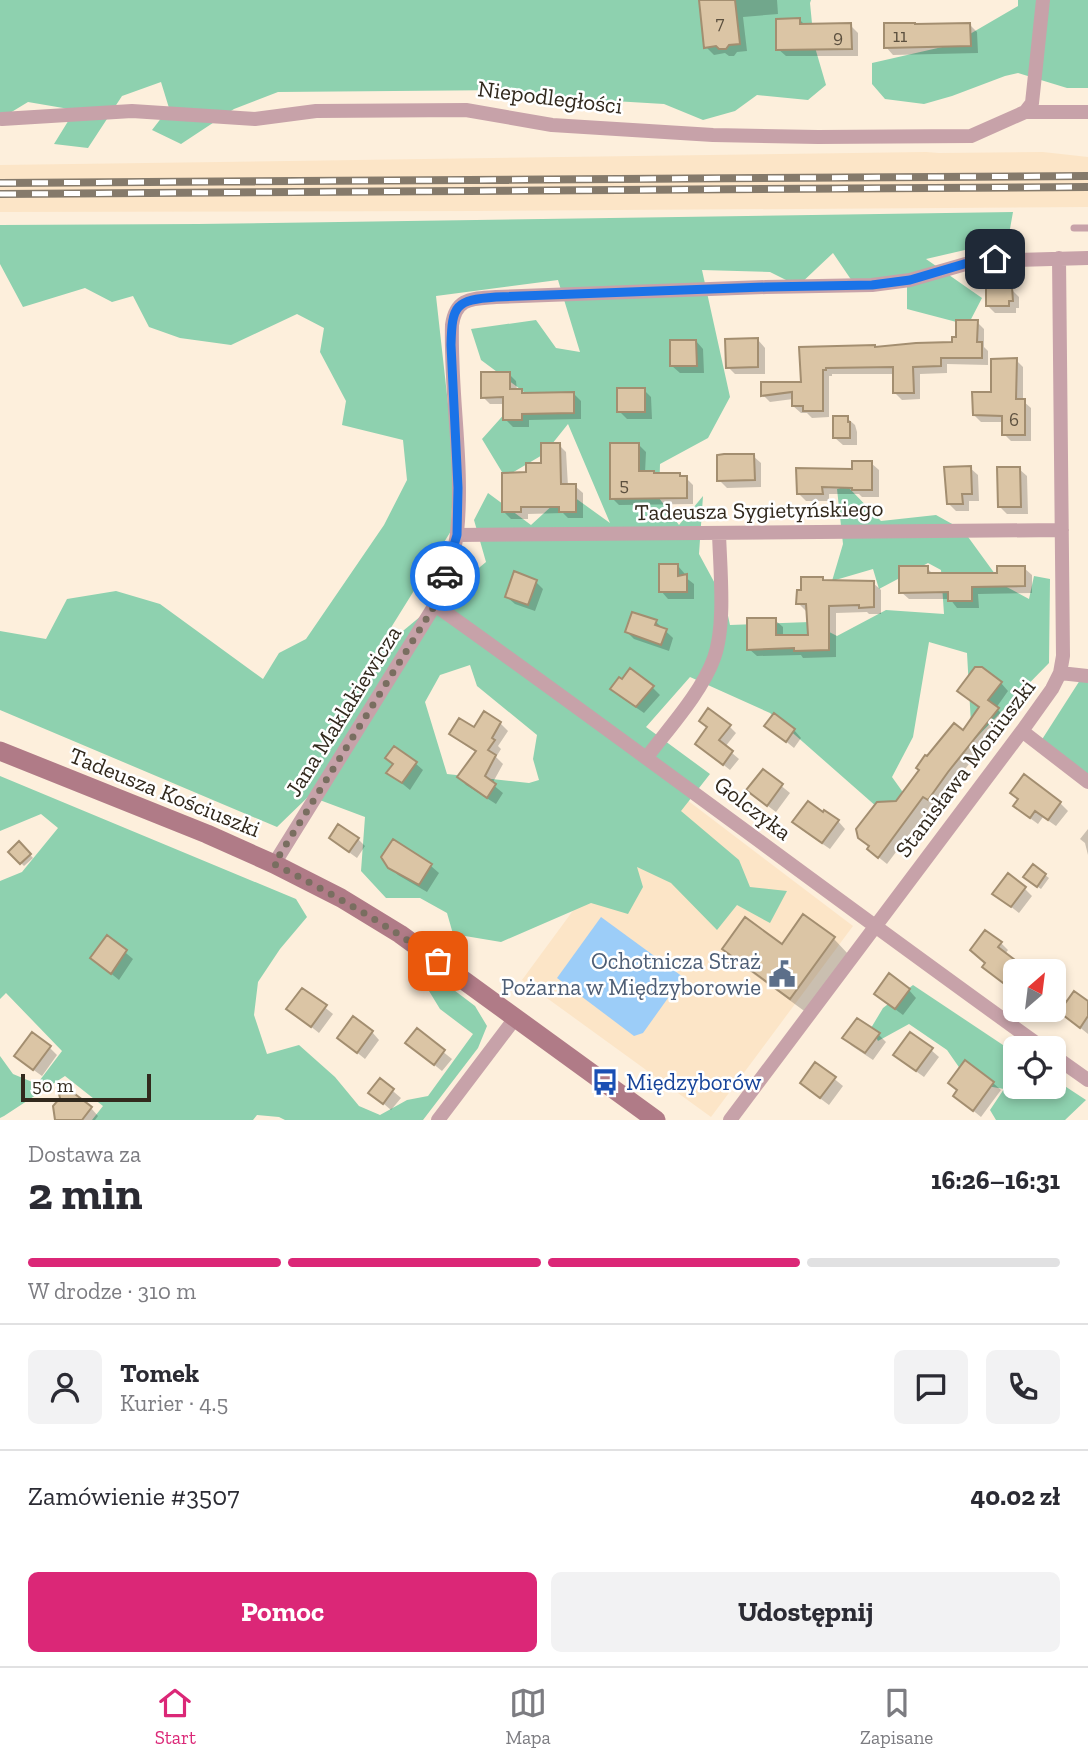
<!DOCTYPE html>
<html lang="pl">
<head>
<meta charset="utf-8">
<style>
	:root { --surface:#fff; --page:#f2f2f3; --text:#2b2b33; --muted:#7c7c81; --line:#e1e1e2; --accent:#db2777 }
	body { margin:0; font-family:"Zilla Slab",serif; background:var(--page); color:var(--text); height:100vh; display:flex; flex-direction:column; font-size:26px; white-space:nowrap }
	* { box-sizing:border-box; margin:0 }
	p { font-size:23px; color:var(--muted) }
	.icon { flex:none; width:38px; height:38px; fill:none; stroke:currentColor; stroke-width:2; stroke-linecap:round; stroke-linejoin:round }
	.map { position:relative; height:1120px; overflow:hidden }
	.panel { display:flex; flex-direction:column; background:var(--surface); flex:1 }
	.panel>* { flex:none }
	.needle { width:46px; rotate:28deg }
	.fabs { position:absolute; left:1003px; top:959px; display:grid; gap:14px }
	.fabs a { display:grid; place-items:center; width:63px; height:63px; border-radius:10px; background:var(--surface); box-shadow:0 4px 10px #0003; font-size:35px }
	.scale { position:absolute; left:21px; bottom:18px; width:130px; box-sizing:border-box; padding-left:7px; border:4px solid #32291d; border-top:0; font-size:19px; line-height:24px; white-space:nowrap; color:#32291d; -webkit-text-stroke:5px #fff; paint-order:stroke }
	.pin { position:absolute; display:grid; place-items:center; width:60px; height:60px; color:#fff; margin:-30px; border-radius:14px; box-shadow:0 4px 10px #0006 }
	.courier { position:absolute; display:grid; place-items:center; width:70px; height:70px; margin:-35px; border:5px solid #1a73e8; border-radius:50%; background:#fff; color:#222; box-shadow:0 2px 9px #0007 }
	.headline em { font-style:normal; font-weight:800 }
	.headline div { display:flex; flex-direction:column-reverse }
	.headline { display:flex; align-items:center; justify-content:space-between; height:119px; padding:0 28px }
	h1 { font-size:46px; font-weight:800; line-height:52px }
	.bar { display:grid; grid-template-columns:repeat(4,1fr); gap:10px 7px; align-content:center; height:84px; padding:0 28px }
	.bar i { height:9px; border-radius:5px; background:var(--line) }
	.bar .selected { background:var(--accent) }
	.bar p { grid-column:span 4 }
	.line { display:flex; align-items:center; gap:18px; padding:0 28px; border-top:2px solid var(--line) }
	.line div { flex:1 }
	.round { display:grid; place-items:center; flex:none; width:74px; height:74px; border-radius:10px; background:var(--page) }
	.primary-button { display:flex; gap:14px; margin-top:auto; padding:14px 28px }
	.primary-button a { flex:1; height:80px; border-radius:10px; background:var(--accent); color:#fff; font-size:28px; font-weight:800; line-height:80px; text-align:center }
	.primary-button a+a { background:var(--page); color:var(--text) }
	.tab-bar { display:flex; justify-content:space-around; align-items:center; height:98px; border-top:2px solid var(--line); background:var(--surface); font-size:19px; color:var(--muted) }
	.tab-bar a { display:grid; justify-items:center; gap:4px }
	.tab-bar .selected { color:var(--accent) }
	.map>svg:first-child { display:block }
	.built { fill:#fce5c7 }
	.green { fill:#8ed1af; fill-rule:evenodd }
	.water { fill:#9ccdf8 }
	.shadow { fill:#0003 }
	.building { fill:#dbc5a5; stroke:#a38e70; stroke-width:2 }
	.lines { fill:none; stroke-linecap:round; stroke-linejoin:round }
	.lane { stroke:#c7a2a9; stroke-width:7 }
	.street { stroke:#c7a2a9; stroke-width:14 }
	.secondary { stroke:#b07b87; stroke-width:19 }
	.rail-casing { stroke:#857a6b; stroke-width:8 }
	.rail { stroke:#fff; stroke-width:5; stroke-dasharray:16; stroke-linecap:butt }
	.done { stroke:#796e60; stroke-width:7; stroke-dasharray:0 12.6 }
	.route { stroke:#1a73e8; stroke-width:9 }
	.labels { text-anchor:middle; stroke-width:5; stroke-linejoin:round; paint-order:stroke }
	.number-label { font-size:19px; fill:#5c503f }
	.street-label { font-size:23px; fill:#32291d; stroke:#fff }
	.service-label { font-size:23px; fill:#4e5e75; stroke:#fff; text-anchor:end }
	.transit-label { font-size:23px; fill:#164399; stroke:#fff; text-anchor:start }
</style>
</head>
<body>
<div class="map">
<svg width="1088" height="1120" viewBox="0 0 1088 1120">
	<rect width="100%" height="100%" fill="#fdefdc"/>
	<path class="built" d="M926 152 939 153 1043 152 1088 157V207L478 211 0 212V165Z
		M666 784 853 926 711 1117 522 980Z"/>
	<path class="green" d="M0 0H811L810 3 814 44 826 85 808 100 757 95 735 111 703 120 664 104 580 99 516 90 278 92 234 109 181 144 152 130 169 108 161 82 122 96 88 148 54 144 75 110 28 102 0 119Z
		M1018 0H1088V88H1067L1018 73 1005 76 952 96 924 104 885 99 872 84V63L951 45 1018 6Z
		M1013 212 1008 240 926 259 982 298 968 325 907 309V275L852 281 833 253 798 286 770 272 702 270 730 397 708 438 660 464 659 498 679 525 703 496 699 554 725 602 730 625 810 622 837 636 886 610 944 614 941 570 928 563 879 589 873 569 832 581 843 544 837 489 847 486 881 521 936 515 963 530 1003 585 1029 599 1034 576 1050 579 1049 663 972 742 967 653 929 642 913 737 892 777 912 805 894 822 770 713 690 677 646 727 710 774 681 811 739 860 750 887 787 891 770 923 737 905 717 930 671 883 637 867 643 887 628 914 591 903 501 942 453 934 447 913 420 898H386L361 871 365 817 309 796 277 827 0 710V631L46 639 67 599 116 591 160 604 263 679 279 653 306 639 384 525 407 480 403 440 342 425 346 401 320 352 324 328 297 314 231 345 180 338 149 327 133 296 112 302 85 288 23 307 0 264V225L198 224ZM558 280 580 352 556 348 536 320 471 329 481 360 524 392 482 439 505 477 544 454 568 424 610 523 567 492 531 525 488 493 474 520 486 562 374 655 451 531 454 458 436 296ZM470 665 477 686 537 735 533 759 539 780 529 783 447 774 425 702 440 675Z
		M1082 677 1088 678V778L1041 741Z
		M0 776 296 899 307 917 280 949 258 982 254 1015 267 1054 299 1045 335 1077 359 1106 380 1115 407 1100 428 1096 473 1034 440 1009 429 991 446 984 475 1006 487 1026 478 1048 423 1120H285L279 1117 257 1115 253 1120H92L103 1106 65 1076 4 1116 0 1118V1056L13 1074 37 1084 62 1051 6 993 0 999V881L22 872 58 828 41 814 0 831Z
		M913 985 1015 1053V1087H1054V1079L1086 1100 1065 1120H996L990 1110 1004 1089 970 1083 947 1050 909 1024 878 1041 871 1028 883 1008Z"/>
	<path class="water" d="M601 917 683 977 643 1033 634 1036 557 978Z"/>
	<path class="shadow" d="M701 0H777L778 14 743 17 747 51 737 52 734 56H729L725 53 714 55 706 47Z
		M800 20 805 25H850L858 33V56H786L778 49Z
		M969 24 977 32 978 53 893 55 886 47Z
		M1011 289 1019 297V308H1016V313H995L988 306Z
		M977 322 984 329V347L988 351V365L947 364V373L920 374V399L902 400 895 393V374H832V376H829V417L812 418 807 413H801L793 406V399L770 402 763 395 802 384 801 348H876L954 344Z
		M758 340 765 348V374H735L728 367Z
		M696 341 703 349 704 373H680L672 366Z
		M1016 360 1023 367V401L1031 408V441H1011L1004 434V422H981L974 415 993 394Z
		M509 374 516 381 517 391 521 390 525 394 573 393 581 401V419L529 420V427H513L505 419V404H490L483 397Z
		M644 390 651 397 652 419H627L619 411Z
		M847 418 855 425 857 432V445H843L835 438Z
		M559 445 566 452 568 486H575L583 493V518H568L563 513 528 514V519H511L504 512 527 474 543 464Z
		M639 445 646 452 645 473 655 475 679 474 683 478H686L693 485V504L619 505 612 498Z
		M753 456 761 463V487L727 488 719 480Z
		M871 463 879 470V497H862L859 494H829V501H806L798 493Z
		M970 468 978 475 979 501H969V511H956L949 504Z
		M1019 469 1027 476 1028 514H1007L999 506Z
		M678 566 685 574V577L694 584V599H668L661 591Z
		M927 568 934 575 999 574 1024 568 1032 575V593L978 594 979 608H957L950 599H909L901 592Z
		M822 579 825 582 873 583 881 590V614H869L867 612 836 613V657L803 658 801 655 757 656 749 649 775 620 783 627V637L810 636 808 611H806L798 603 803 592Z
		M536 582 543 589 535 611 515 604 507 597Z
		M656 622 673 638 669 651 634 639 627 632Z
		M1001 683 1008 691 996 708 1005 717 936 807 932 804 887 864 877 856 897 803 963 732 980 709 959 691Z
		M653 688 660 695 644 713 619 696 612 689Z
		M500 723 508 731 498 746 501 749 496 757 503 764 492 784 503 793 496 804 466 785 459 777 477 753 459 741 451 733 475 730Z
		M729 726 736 733 725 747 739 759 730 770 697 744Z
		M767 726 794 730 801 738 794 748Z
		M387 758 415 763 423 770 410 790 388 772 394 765Z
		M763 771 790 793 776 812 756 797Z
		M1060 803 1068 811 1056 826 1043 817 1038 824 1023 813Z
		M838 821 845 829 830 849 802 830 795 822Z
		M1088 829V855L1085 843 1080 839Z
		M331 838 358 839 365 846 357 858 339 845Z
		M393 842 431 866 439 873 427 892 398 875 389 866Z
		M19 843 33 858 24 866 10 852Z
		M1033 866 1049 878 1041 889 1028 880Z
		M1025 889 1032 896 1019 913 995 894Z
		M803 917 834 939 849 955 807 1013 740 964 724 949 782 946Z
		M107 937 133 959 119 980 92 958Z
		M1001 943 1008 950 1005 954 1008 964 1018 971H1015V993L991 974 987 963 973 950Z
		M303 990 333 1014 319 1033 289 1009Z
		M909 990 916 998 903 1015 884 1001Z
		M1088 1003V1034L1061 1012Z
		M417 1031 452 1059 442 1071 407 1043Z
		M372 1032 379 1040 365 1059 339 1038Z
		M879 1035 886 1042 873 1060 852 1046 844 1038Z
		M50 1048 57 1055 42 1076 24 1063Z
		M931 1050 939 1057 924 1077 903 1062Z
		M816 1064 843 1086 829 1105 809 1090Z
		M380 1080 401 1098 391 1110 371 1093Z
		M950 1083H993L1001 1090 981 1117 955 1096 958 1091Z
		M91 1108 98 1116 95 1120H57Z"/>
	<path class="building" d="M699 0H735L740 44 729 45 726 49H719L716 46 704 48Z
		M800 18V24L851 23 852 49 776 50V19Z
		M884 23H915V24L970 23 971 46 884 48Z
		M1012 287 1013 301H1009V306H986V288Z
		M956 320H978L977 342H982V358H941V366L913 367 914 393H893V367L826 368V370H823V411H803V406H792V392L761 396V382H801L799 347 875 345V347L916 343 952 342V337H956Z
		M758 338V367L726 368 725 339Z
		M670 340H696L697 366H670Z
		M1017 358 1016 399H1025V435H1002V416L973 415 972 392H991V359Z
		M481 372H510V389H522V393L574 392V413L522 414V420H503V397L481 398Z
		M617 388H645V412H617Z
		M833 416H848V422H850V438H833Z
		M541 443H560L561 484H576V512H559V507H521V512H502V473L526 472V463H541Z
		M610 443H639V471H654V473H680V476H687V498L610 499Z
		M724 454H754L755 480 717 481V455Z
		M852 461H872V490H852V488L822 487 823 494H797L796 468 852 469Z
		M971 466 972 494H962L963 504H947L944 467Z
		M997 467H1020L1021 507H998Z
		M659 564H678V576L687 574V592H659Z
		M899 566H928V573H997V566H1025V586L972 587V601H948V592L899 593Z
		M514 571 537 580 528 605 505 597Z
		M801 577H823V580L874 581V607L859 608V605L829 606V650L794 651V648L747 650V618H776V635H808L806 604H796L797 590H801Z
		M632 612 657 620 655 625 667 629 661 645 625 632Z
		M975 667H982L1002 682 988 700 999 708 948 772 928 800 923 797 878 858 867 849 869 846 858 838 856 829 877 802 896 801 919 770 916 768 925 755 927 756 954 723 963 730 979 707 957 691Z
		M630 668 654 686 636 707 610 689 619 677 622 679Z
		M708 708 731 725 719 740 733 751 723 765 695 744 707 727 699 721Z
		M484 711 501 722 492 738 495 740 488 750 496 755 485 776 496 784 487 798 457 777 476 751 449 734 459 718 474 727Z
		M774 713 795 729 786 742 764 726Z
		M394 746 417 762 402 783 386 773 393 764 385 758Z
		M763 769 783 784 767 806 746 790Z
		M1024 774 1061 802 1048 820 1035 811 1030 818 1013 806 1018 799 1010 793Z
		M808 801 823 812 824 810 839 820 822 843 792 822Z
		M338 824 359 838 349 852 329 838Z
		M393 839 432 864 419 885 388 868 381 857Z
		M19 841 31 854 20 864 8 852Z
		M1033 864 1046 874 1037 887 1023 877Z
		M1008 873 1026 887 1011 907 992 894Z
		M803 914 835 937 790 999 722 949 745 917 782 944Z
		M985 930 1002 942 998 947 1015 960V992L982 967 985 963 970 950Z
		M107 935 127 950 111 974 90 958Z
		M889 973 910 989 895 1009 874 994Z
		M302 988 327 1005 311 1027 286 1009Z
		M1074 991 1088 1001V1016L1080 1028 1059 1012Z
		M353 1016 373 1031 357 1053 337 1038Z
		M857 1018 880 1033 865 1053 842 1038Z
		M417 1028 445 1050 434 1065 405 1043Z
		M32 1032 51 1046 33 1070 14 1056Z
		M910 1032 933 1048 916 1071 893 1055Z
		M965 1060 994 1082 973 1111 953 1096 957 1090 948 1083Z
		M815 1062 836 1077 820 1098 800 1083Z
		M380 1078 394 1089 383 1104 368 1093Z
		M67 1088 92 1107 82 1120H55L53 1106 60 1098 59 1094 64 1092Z"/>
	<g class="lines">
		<path class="lane" d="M1074 228H1088"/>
		<path class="street" d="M1025 112 1032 103 1043 0
			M2 119 132 111 255 119 316 111 466 110 552 125 713 135 818 137 971 136 1025 112H1088
			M457 535 1062 530
			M435 605C639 750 839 902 1043 1048
			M1060 673 1088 676
			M1022 731 1088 782
			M647 757C668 729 702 692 714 658 726 625 720 569 719 533
			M274 864 435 605C443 582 454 558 457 533 464 464 450 394 452 325 456 297 472 299 496 297L766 287 872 285 910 280 976 261 1088 258
			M1054 1056 1088 1080
			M438 1120 516 1017
			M730 1120 1022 731 1052 689 1060 673 1063 656 1059 258"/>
		<path class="secondary" d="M0 751 207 834 274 864 341 898 400 934 656 1120"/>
		<defs>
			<path id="rail" d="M0 183 1088 176
				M0 194 1088 187"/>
		</defs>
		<use href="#rail" class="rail-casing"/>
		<use href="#rail" class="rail"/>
	</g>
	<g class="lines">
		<path class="done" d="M438 961C386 924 331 893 274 864L435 605 445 576"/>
		<path class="route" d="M445 576 457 535 458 488 451 345C452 305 455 300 496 297L766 287 872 285 910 280 964 264 995 259"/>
	</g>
	<defs>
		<symbol id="civic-bare" viewBox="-9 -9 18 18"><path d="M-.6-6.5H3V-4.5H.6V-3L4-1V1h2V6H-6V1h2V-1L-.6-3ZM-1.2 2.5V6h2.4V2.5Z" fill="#5c6f8a" stroke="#fff" stroke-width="2.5" paint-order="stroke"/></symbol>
		<symbol id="bus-bare" viewBox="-9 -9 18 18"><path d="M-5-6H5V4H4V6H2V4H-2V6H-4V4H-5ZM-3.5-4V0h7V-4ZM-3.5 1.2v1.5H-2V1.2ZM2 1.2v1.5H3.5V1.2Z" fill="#1a4fb4" stroke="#fff" stroke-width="2.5" paint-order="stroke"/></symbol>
	</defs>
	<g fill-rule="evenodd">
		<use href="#civic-bare" x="763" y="955" width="38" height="38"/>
		<use href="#bus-bare" x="586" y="1063" width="38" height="38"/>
	</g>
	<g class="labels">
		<g class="number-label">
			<text x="720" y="29">7</text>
			<text x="900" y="42">11</text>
			<text x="838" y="43">9</text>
			<text x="1014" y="426">6</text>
			<text x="624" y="491">5</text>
		</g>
		<g class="street-label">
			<text transform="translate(550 97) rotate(7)" y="8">Niepodległości</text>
			<text transform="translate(759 510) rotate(-1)" y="8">Tadeusza Sygietyńskiego</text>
			<text transform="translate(343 711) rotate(-58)" y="8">Jana Maklakiewicza</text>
			<text transform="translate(965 768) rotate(-53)" y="8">Stanisława Moniuszki</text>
			<text transform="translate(165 792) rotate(22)" y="8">Tadeusza Kościuszki</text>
			<text transform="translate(753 808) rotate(37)" y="8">Golczyka</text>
		</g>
		<g class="service-label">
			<text x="761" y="969">Ochotnicza Straż<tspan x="761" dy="26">Pożarna w Międzyborowie</tspan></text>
		</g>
		<g class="transit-label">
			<text x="626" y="1090">Międzyborów</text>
		</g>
	</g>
</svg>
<div class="fabs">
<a><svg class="needle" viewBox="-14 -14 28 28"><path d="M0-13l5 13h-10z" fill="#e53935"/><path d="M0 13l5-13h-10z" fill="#7c7c81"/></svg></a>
<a><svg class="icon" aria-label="locate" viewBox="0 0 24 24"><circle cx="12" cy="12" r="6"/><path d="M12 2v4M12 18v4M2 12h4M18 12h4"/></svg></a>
</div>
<div class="scale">50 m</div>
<div class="pin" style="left:438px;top:961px;background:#ea580c"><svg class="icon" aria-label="bag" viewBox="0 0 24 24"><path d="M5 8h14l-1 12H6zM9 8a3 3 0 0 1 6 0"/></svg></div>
<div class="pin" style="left:995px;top:259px;background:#1f2937"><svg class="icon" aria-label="home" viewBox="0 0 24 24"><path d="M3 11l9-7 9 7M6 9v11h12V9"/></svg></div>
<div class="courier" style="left:445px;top:576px"><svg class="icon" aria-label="car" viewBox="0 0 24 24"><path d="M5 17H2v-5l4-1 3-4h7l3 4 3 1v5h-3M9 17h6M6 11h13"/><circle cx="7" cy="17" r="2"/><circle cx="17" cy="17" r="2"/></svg></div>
</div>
<section class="panel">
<div class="headline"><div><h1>2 min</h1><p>Dostawa za</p></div><em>16:26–16:31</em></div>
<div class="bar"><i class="selected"></i><i class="selected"></i><i class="selected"></i><i></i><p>W drodze · 310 m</p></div>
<div class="line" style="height:126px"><a class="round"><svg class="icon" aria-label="person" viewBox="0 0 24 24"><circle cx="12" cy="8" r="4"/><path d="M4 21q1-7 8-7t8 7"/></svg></a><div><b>Tomek</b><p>Kurier · 4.5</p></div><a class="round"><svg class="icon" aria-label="chat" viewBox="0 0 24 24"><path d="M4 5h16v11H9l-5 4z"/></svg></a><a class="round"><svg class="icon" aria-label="phone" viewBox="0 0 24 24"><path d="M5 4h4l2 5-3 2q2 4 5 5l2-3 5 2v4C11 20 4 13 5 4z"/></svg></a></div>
<div class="line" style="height:91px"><div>Zamówienie #3507</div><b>40.02 zł</b></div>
<div class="primary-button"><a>Pomoc</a><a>Udostępnij</a></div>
</section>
<nav class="tab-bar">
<a class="selected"><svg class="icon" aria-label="home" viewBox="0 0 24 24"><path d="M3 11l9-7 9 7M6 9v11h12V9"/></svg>Start</a>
<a><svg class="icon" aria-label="map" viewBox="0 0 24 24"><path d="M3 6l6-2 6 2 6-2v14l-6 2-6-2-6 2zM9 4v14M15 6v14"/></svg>Mapa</a>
<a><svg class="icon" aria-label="saved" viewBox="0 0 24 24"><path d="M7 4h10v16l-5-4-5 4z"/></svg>Zapisane</a>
</nav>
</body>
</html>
